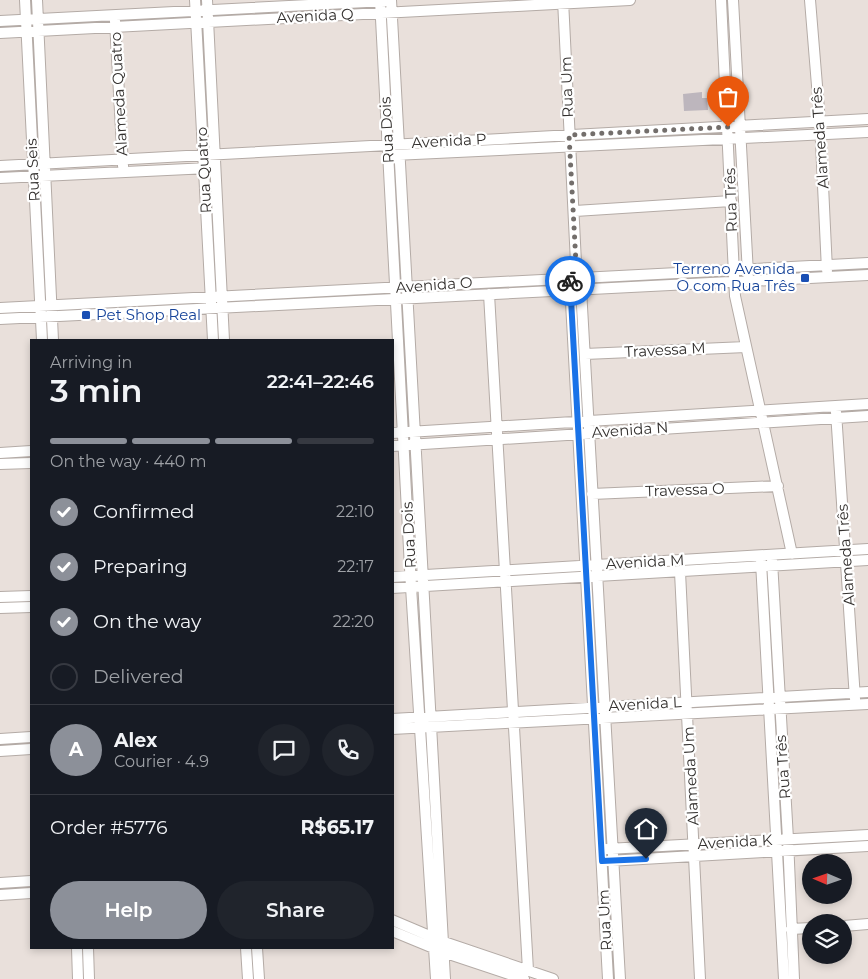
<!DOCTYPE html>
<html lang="en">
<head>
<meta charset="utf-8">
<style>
	:root { --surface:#171b24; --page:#20242c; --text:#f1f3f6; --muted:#9ea1a6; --line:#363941; --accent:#8c9099 }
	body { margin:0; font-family:Montserrat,sans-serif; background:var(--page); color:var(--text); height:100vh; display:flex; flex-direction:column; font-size:19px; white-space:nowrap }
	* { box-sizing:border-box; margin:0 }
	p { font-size:16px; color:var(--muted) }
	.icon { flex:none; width:28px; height:28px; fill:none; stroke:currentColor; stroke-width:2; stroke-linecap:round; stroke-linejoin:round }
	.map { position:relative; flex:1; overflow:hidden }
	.details { position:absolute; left:30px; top:339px; width:364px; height:610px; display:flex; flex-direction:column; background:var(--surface); border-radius:0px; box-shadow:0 2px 8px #0003 }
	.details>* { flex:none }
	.needle { width:32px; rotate:272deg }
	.tools { position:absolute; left:802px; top:854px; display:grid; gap:10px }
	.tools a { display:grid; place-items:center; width:50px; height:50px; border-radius:50%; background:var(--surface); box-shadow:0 2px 8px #0003; font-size:25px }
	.pin { position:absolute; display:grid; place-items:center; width:42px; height:42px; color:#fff; margin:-51px -21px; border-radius:50% 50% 50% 0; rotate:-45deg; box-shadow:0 0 5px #0007 }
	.pin .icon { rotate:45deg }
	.courier { position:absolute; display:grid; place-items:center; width:50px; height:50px; margin:-25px; border:4px solid #1a73e8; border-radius:50%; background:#fff; color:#222; box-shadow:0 1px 6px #0007 }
	.headline em { font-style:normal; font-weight:600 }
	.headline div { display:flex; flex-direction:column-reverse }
	.headline { display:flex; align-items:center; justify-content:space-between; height:85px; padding:0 20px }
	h1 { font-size:32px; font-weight:600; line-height:38px }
	.bar { display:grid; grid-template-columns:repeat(4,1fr); gap:8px 5px; align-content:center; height:60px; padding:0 20px }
	.bar i { height:6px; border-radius:4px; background:var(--line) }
	.bar .current { background:var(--accent) }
	.bar p { grid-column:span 4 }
	.line { display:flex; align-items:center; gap:12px; padding:0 20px; border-top:1px solid var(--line) }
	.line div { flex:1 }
	.round { display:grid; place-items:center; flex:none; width:52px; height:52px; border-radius:26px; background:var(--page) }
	ol { padding:0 20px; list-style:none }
	li { display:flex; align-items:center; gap:15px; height:55px }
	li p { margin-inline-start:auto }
	li .icon { padding:5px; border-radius:50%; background:var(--accent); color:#fff; stroke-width:4 }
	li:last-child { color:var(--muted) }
	li i { width:28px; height:28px; border:2px solid var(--line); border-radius:50% }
	.primary-button { display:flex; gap:10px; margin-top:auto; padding:10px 20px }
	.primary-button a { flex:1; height:58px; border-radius:30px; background:var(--accent); color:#fff; font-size:20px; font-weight:600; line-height:58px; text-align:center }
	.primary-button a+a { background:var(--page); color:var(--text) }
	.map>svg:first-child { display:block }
	.building { fill:#bdb6bd }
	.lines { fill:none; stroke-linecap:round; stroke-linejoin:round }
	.minor-casing { stroke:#b4aba6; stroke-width:12 }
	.minor { stroke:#fff; stroke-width:10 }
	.done { stroke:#736e6b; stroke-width:5; stroke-dasharray:0 9 }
	.route { stroke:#1a73e8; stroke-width:6 }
	.transit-dot { fill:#1a4fb4; stroke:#fff; stroke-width:2 }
	.labels { text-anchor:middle; stroke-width:4.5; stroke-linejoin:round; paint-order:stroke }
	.street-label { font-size:15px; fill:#33302e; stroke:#fff }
	.transit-label { font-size:15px; fill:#164399; stroke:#fff; text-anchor:end }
</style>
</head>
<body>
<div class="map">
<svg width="868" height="979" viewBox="0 0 868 979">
	<rect width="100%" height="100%" fill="#e9e0db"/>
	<path class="building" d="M702 92V98H707L708 110 684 111 683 94Z"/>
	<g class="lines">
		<defs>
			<path id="minor" d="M25 0 42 340
				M37 0 53 340
				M195 0 213 340
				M207 0 224 340
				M380 0 411 587 436 979
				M391 0 445 979
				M563 0 576 263 581 289 620 979
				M721 0 735 296 792 554
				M733 0 748 274
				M810 0 820 122 827 270
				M0 21 386 1
				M115 21 123 166
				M0 33 630 0
				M394 155 868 132
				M0 166 868 119
				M0 178 209 168
				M575 211 731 201
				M570 284 608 979
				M489 294 528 970
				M0 308 868 263
				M0 319 868 275
				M585 354 746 347
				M836 412 855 699
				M392 433 868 404
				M392 446 868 416
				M0 453 31 451
				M0 464 31 463
				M592 494 778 486
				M772 561 788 839 794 979
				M761 562 784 979
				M680 572 700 979
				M392 577 868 549
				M392 588 868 560
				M0 597 31 596
				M0 608 31 607
				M392 719 868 692
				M392 729 868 704
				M0 739 31 737
				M0 751 31 749
				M607 849 868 835
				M608 861 868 846
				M0 883 31 881
				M0 895 31 893
				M392 920 444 942 553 979
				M844 926 868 924
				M791 929 811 928
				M392 931 443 952 524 979
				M77 948 78 979
				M88 948 89 979
				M246 948 248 979
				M257 948 259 979"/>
		</defs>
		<use href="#minor" class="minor-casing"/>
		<use href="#minor" class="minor"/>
	</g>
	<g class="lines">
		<path class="done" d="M570 281 576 263 569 135 728 127"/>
		<path class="route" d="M570 281 602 861 646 859"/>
	</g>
	<g class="transit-dot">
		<rect x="800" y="273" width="10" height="10" rx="2.5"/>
		<rect x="81" y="310" width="10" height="10" rx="2.5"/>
	</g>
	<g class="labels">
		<g class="street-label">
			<text transform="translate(315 16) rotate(-3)" y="5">Avenida Q</text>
			<text transform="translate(567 87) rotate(-92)" y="5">Rua Um</text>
			<text transform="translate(119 94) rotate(-93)" y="5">Alameda Quatro</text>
			<text transform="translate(387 130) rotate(-93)" y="5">Rua Dois</text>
			<text transform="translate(820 138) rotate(-94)" y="5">Alameda Três</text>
			<text transform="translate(449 141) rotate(-3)" y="5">Avenida P</text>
			<text transform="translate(33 170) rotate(-93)" y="5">Rua Seis</text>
			<text transform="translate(204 170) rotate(-93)" y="5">Rua Quatro</text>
			<text transform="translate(731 200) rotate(-92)" y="5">Rua Três</text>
			<text transform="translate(434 285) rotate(-4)" y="5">Avenida O</text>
			<text transform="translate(665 350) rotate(-3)" y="5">Travessa M</text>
			<text transform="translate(630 430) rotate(-4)" y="5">Avenida N</text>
			<text transform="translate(685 490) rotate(-2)" y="5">Travessa O</text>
			<text transform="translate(409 535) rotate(-93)" y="5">Rua Dois</text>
			<text transform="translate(846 555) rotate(-94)" y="5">Alameda Três</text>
			<text transform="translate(645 562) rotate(-3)" y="5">Avenida M</text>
			<text transform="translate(645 704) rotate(-3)" y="5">Avenida L</text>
			<text transform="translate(783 767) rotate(-94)" y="5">Rua Três</text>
			<text transform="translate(691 776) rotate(-93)" y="5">Alameda Um</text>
			<text transform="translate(735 842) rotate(-3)" y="5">Avenida K</text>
			<text transform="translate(605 920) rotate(-93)" y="5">Rua Um</text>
		</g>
		<g class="transit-label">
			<text x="795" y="274">Terreno Avenida<tspan x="795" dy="17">O com Rua Três</tspan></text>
			<text x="96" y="320" text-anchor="start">Pet Shop Real</text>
		</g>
	</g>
</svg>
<div class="tools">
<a><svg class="needle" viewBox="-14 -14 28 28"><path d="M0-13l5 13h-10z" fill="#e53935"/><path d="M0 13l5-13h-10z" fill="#9ea1a6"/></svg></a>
<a><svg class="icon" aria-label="layers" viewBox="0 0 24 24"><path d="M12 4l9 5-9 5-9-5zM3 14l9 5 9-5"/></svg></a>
</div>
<div class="pin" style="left:728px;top:127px;background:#ea580c"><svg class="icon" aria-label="bag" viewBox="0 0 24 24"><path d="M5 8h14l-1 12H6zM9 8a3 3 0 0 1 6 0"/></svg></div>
<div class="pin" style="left:646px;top:859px;background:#1f2937"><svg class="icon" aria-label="home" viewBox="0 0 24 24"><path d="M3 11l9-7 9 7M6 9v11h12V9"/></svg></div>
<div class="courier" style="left:570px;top:281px"><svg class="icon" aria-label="bike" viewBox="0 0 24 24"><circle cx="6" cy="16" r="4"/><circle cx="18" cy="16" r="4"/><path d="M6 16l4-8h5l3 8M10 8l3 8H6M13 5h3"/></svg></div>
<section class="details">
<div class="headline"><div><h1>3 min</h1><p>Arriving in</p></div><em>22:41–22:46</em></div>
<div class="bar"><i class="current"></i><i class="current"></i><i class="current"></i><i></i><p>On the way · 440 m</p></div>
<ol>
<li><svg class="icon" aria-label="check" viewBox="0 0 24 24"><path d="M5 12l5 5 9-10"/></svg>Confirmed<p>22:10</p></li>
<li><svg class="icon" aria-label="check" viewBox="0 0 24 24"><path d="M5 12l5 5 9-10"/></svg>Preparing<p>22:17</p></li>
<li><svg class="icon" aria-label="check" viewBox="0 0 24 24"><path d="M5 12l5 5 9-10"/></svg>On the way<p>22:20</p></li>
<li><i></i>Delivered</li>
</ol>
<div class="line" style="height:90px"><b class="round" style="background:var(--accent);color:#fff">A</b><div><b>Alex</b><p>Courier · 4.9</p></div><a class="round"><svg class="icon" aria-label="chat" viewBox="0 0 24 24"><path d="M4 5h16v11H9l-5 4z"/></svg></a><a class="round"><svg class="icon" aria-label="phone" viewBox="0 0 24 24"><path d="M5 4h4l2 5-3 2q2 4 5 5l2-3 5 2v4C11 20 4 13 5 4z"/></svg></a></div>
<div class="line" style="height:65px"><div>Order #5776</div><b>R$65.17</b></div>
<div class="primary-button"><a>Help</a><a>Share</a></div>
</section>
</div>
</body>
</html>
